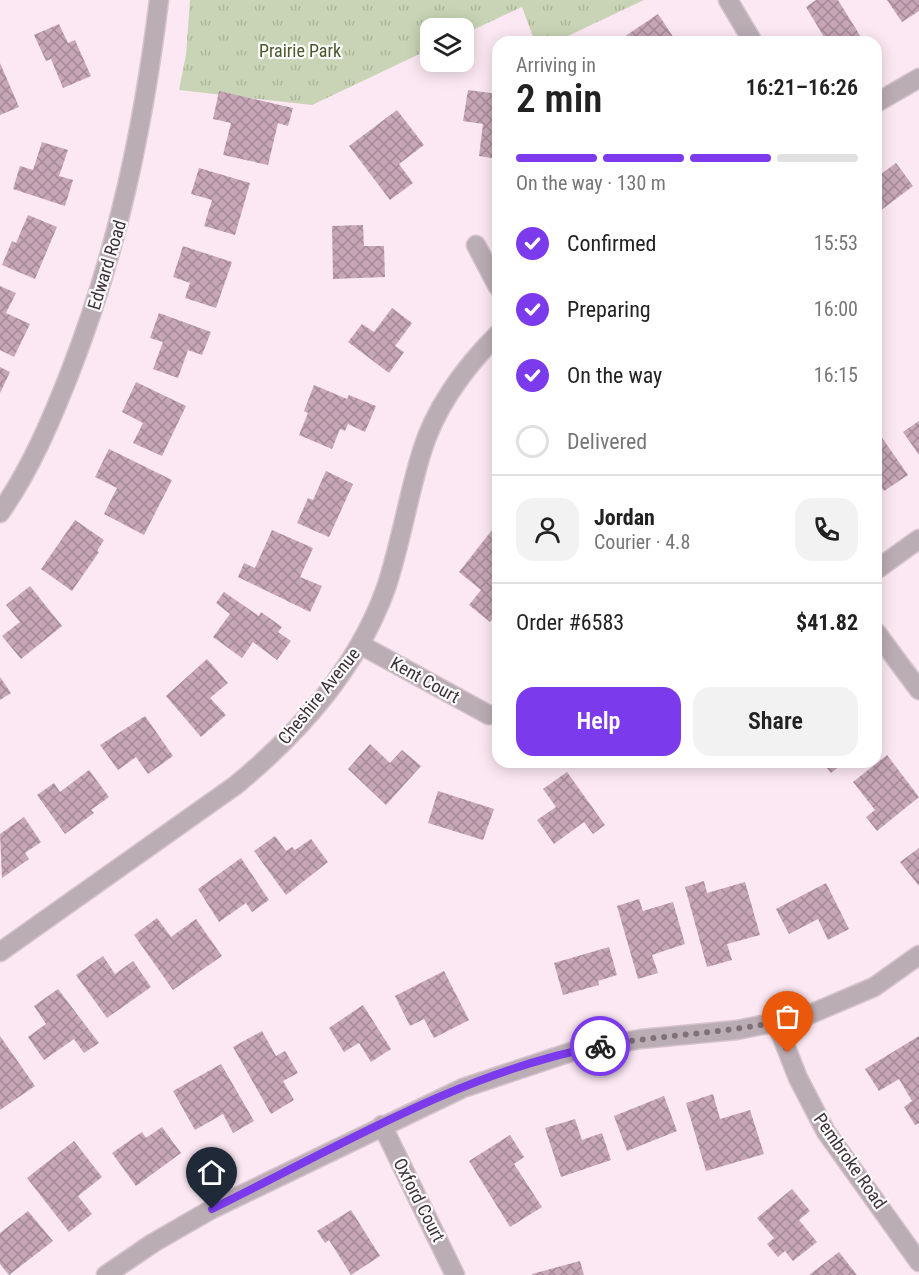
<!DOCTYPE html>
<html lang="en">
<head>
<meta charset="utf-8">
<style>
	:root { --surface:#fff; --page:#f2f2f2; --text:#222; --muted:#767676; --line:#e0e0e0; --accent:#7c3aed }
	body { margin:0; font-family:"Roboto Condensed",sans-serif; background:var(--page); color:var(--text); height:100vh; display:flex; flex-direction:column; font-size:22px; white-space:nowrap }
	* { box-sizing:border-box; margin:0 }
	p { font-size:20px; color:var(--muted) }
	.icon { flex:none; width:33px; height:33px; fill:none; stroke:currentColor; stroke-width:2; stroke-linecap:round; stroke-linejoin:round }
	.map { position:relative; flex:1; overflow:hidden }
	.panel { position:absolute; left:492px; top:36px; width:390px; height:732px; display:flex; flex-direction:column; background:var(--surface); border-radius:18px; box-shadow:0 3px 15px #0003 }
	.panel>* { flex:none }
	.controls { position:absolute; left:420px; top:18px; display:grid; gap:12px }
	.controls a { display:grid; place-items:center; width:54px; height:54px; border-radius:12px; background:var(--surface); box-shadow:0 3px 15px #0003; font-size:30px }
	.pin { position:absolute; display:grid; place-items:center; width:51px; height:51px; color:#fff; margin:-62px -26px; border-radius:50% 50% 50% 0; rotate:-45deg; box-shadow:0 0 6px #0007 }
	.pin .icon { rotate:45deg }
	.courier { position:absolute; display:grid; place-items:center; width:60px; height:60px; margin:-30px; border:4px solid #7c3aed; border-radius:50%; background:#fff; color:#222; box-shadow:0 2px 8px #0007 }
	.head em { font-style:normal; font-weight:600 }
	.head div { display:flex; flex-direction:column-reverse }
	.head { display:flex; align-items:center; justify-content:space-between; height:102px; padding:0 24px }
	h1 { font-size:39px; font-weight:600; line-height:45px }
	.bar { display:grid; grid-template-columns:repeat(4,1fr); gap:9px 6px; align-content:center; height:72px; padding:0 24px }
	.bar i { height:8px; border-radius:4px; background:var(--line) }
	.bar .current { background:var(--accent) }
	.bar p { grid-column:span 4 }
	.line { display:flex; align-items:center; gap:15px; padding:0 24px; border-top:2px solid var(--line) }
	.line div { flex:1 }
	.round { display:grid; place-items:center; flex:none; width:63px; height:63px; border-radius:18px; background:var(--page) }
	ol { padding:0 24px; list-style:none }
	li { display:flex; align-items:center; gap:18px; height:66px }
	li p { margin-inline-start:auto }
	li .icon { padding:6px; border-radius:50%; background:var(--accent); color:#fff; stroke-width:4 }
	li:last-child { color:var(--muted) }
	li i { width:33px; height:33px; border:3px solid var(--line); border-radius:50% }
	.action { display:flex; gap:12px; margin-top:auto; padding:12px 24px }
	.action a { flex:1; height:69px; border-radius:18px; background:var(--accent); color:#fff; font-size:24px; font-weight:600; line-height:69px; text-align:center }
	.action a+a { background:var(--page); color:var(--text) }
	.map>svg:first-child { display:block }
	.park { fill:url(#park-tufts) }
	.building { fill:url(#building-cross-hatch) }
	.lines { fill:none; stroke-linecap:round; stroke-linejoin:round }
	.minor-casing { stroke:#d6c3cd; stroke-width:21 }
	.minor { stroke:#bbadb4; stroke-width:18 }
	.done { stroke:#807179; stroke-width:6; stroke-dasharray:0 10.8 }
	.route { stroke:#7c3aed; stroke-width:8 }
	.labels { text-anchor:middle; stroke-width:4.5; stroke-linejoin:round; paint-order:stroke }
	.park-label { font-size:18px; fill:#4a5a2a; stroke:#fbfbfb }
	.street-label { font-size:18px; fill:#3e3138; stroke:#fbfbfb }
</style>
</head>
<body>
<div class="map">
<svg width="919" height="1275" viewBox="0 0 919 1275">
	<defs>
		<pattern id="park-tufts" width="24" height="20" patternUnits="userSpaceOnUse" patternTransform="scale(1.5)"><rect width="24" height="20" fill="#c8d4b5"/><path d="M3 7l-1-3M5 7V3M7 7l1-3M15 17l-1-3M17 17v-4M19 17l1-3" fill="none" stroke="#adb69c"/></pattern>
		<pattern id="building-cross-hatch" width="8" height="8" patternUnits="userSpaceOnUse" patternTransform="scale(1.5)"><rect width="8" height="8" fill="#c7a7b7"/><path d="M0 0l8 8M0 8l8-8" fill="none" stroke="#a38996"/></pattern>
	</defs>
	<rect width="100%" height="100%" fill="#fce8f2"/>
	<path class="park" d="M190 0H644L555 42H535L522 7 464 34V28H430V49L312 105 179 90 186 55Z"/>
	<path class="building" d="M816 0H838L864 42H827L806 7Z
		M887 0H919V11L902 22Z
		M658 14 676 41 623 42 621 39Z
		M59 24 68 43 75 40 91 76 63 88 51 59 46 61 34 35Z
		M0 63 19 107 0 115Z
		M468 90 498 94V159L479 156 483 124 463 121Z
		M219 91 293 108 288 126 278 123 268 165 223 155 231 123 213 119Z
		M397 110 424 145 399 164 413 183 390 200 349 146Z
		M42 142 68 150 59 176 73 180 65 206 13 189 20 166 33 170Z
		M896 163 913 186 876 214V178Z
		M199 168 250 183 235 235 204 226 212 200 191 194Z
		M28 215 57 227 35 279 2 265 12 241 16 243Z
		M363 225 364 246H384L385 277 333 279 332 226Z
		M183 246 232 262 216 308 185 298 190 283 173 277Z
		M0 286 16 293 6 313 30 324 14 357 0 350Z
		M392 308 412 323 395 346 404 352 389 373 348 342 362 324 374 332Z
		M159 313 211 332 202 355 188 350 178 378 153 369 163 342 150 338Z
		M0 367 10 372 0 393Z
		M136 382 186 406 162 456 133 443 143 423 122 412Z
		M314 385 347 399 349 395 376 406 365 432 348 424 345 431 340 429 332 449 299 435 308 413 304 411Z
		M919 421V455L903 432Z
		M878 432 908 475 884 491 876 479Z
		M109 449 172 480 144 535 104 514 117 488 95 477Z
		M326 471 353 484 329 537 297 523 308 498 313 500Z
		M75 520 104 540 97 551 99 552 72 591 41 569Z
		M272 530 313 548 300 577 322 586 310 612 238 577 244 563 255 568Z
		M492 530 498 535V613L490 622 469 605 481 590 459 572Z
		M30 586 62 626 21 659 2 636 20 622 6 605Z
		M224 592 259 616 261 612 282 627 278 632 291 641 277 660 253 642 242 658 213 637 230 614 216 603Z
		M207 659 228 683 210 698 226 715 201 737 166 696Z
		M0 677 11 693 0 700Z
		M145 716 173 756 148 774 136 757 118 770 100 745Z
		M370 744 390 763 402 750 421 766 386 805 348 769Z
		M887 755 919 797 877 831 866 817 875 810 853 782Z
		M822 762H845L831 773Z
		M89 770 109 797 91 810 94 813 65 834 37 795 54 783 60 792Z
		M567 772 605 825 593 834 584 822 554 844 537 820 556 807 543 789Z
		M438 791 494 809 483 840 428 823Z
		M24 817 41 842 25 853 29 859 2 878 0 834Z
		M275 836 286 851 292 847 295 850 311 839 328 862 286 895 254 851Z
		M919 848V886L900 862Z
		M241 858 269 900 252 912 246 903 219 922 198 889Z
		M704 881 707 893 745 882 760 935 727 944 732 960 707 967 685 887Z
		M826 883 849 929 828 940 818 919 789 934 776 909Z
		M639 899 643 911 673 902 685 944 652 955 658 973 638 979 617 906Z
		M157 918 171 937 196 919 222 956 173 990 134 935Z
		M609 947 617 975 598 981 599 985 563 995 554 963Z
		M103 956 115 974 133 961 151 987 107 1018 76 975Z
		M444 971 469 1020 434 1038 424 1019 410 1026 395 996Z
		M58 989 99 1043 84 1053 74 1039 44 1060 28 1037 46 1024 34 1006Z
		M363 1005 391 1049 371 1062 359 1043 344 1052 329 1028Z
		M262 1031 276 1056 285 1051 298 1073 283 1081 294 1100 271 1114 233 1047Z
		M0 1036 35 1086 0 1110Z
		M919 1036V1123L915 1125 904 1107 912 1101 899 1079 879 1091 865 1069Z
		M221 1064 254 1121 233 1133 223 1114 195 1130 173 1091Z
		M713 1094 720 1119 750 1110 764 1154 706 1171 686 1103Z
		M664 1096 677 1131 627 1151 614 1116Z
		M575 1119 582 1140 602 1133 611 1160 561 1177 545 1128Z
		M162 1127 181 1153 136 1186 112 1153 142 1132 146 1138Z
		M510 1135 524 1157 514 1164 542 1207 510 1227 469 1161Z
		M74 1141 102 1177 78 1196 92 1214 69 1232 27 1178Z
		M792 1189 810 1211 799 1220 817 1242 793 1261 785 1251 778 1257 767 1244 774 1238 757 1218Z
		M351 1210 380 1256 351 1275 329 1240 325 1243 317 1231Z
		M28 1211 53 1241 9 1275 0 1264V1233Z
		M839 1252 857 1275H809Z
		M580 1261 584 1275H532V1274Z"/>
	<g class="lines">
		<defs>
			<path id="minor" d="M728 0 753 42
				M876 103 919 78
				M476 245 498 287
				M0 513C30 470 50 423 69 375 117 253 143 130 159 0
				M876 570 919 539
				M876 632 919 690
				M361 645 489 715
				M0 952 236 785C301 731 357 668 386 588 401 543 408 496 422 451 436 406 465 367 498 334
				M776 1022 798 1078 826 1132 919 1262
				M382 1125 455 1275
				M106 1275 153 1243 212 1209 463 1088 574 1051 641 1039 737 1030 806 1016 874 987 919 955"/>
		</defs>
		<use href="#minor" class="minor-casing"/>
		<use href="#minor" class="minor"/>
	</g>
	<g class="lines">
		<path class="done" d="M600 1046C658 1035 717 1034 776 1022L788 1053"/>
		<path class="route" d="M212 1209C336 1148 463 1071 600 1046"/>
	</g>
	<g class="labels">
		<g class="park-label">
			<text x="300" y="57">Prairie Park</text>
		</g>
		<g class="street-label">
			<text transform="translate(107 265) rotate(-73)" y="6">Edward Road</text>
			<text transform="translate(425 680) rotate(29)" y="6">Kent Court</text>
			<text transform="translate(319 696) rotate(-51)" y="6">Cheshire Avenue</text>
			<text transform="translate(850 1161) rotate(55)" y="6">Pembroke Road</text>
			<text transform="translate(419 1200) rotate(63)" y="6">Oxford Court</text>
		</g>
	</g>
</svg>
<div class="controls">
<a><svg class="icon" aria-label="layers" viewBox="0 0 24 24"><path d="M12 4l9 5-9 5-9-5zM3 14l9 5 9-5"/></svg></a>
</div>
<div class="pin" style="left:788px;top:1053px;background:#ea580c"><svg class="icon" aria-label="bag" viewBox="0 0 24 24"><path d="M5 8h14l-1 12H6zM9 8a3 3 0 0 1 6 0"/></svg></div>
<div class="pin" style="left:212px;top:1209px;background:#1f2937"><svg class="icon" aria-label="home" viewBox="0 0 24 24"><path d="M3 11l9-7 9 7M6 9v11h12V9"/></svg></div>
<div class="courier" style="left:600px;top:1046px"><svg class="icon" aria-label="bike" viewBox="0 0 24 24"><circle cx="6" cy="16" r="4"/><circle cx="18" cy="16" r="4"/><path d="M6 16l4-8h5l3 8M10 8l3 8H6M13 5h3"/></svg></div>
<section class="panel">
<div class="head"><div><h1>2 min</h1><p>Arriving in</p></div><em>16:21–16:26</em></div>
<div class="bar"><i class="current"></i><i class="current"></i><i class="current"></i><i></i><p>On the way · 130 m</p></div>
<ol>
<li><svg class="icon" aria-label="check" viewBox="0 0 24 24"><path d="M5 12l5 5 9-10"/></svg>Confirmed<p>15:53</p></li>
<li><svg class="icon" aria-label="check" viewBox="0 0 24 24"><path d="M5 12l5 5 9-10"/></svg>Preparing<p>16:00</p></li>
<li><svg class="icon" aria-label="check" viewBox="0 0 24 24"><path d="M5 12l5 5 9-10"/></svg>On the way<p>16:15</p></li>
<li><i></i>Delivered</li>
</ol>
<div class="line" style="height:108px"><a class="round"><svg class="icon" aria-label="person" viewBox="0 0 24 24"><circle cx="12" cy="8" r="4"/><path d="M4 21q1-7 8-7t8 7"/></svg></a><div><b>Jordan</b><p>Courier · 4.8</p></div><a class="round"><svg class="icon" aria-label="phone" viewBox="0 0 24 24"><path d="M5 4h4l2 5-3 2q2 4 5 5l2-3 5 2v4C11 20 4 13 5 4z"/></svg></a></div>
<div class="line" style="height:78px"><div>Order #6583</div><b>$41.82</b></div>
<div class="action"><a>Help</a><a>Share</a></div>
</section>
</div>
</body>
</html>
